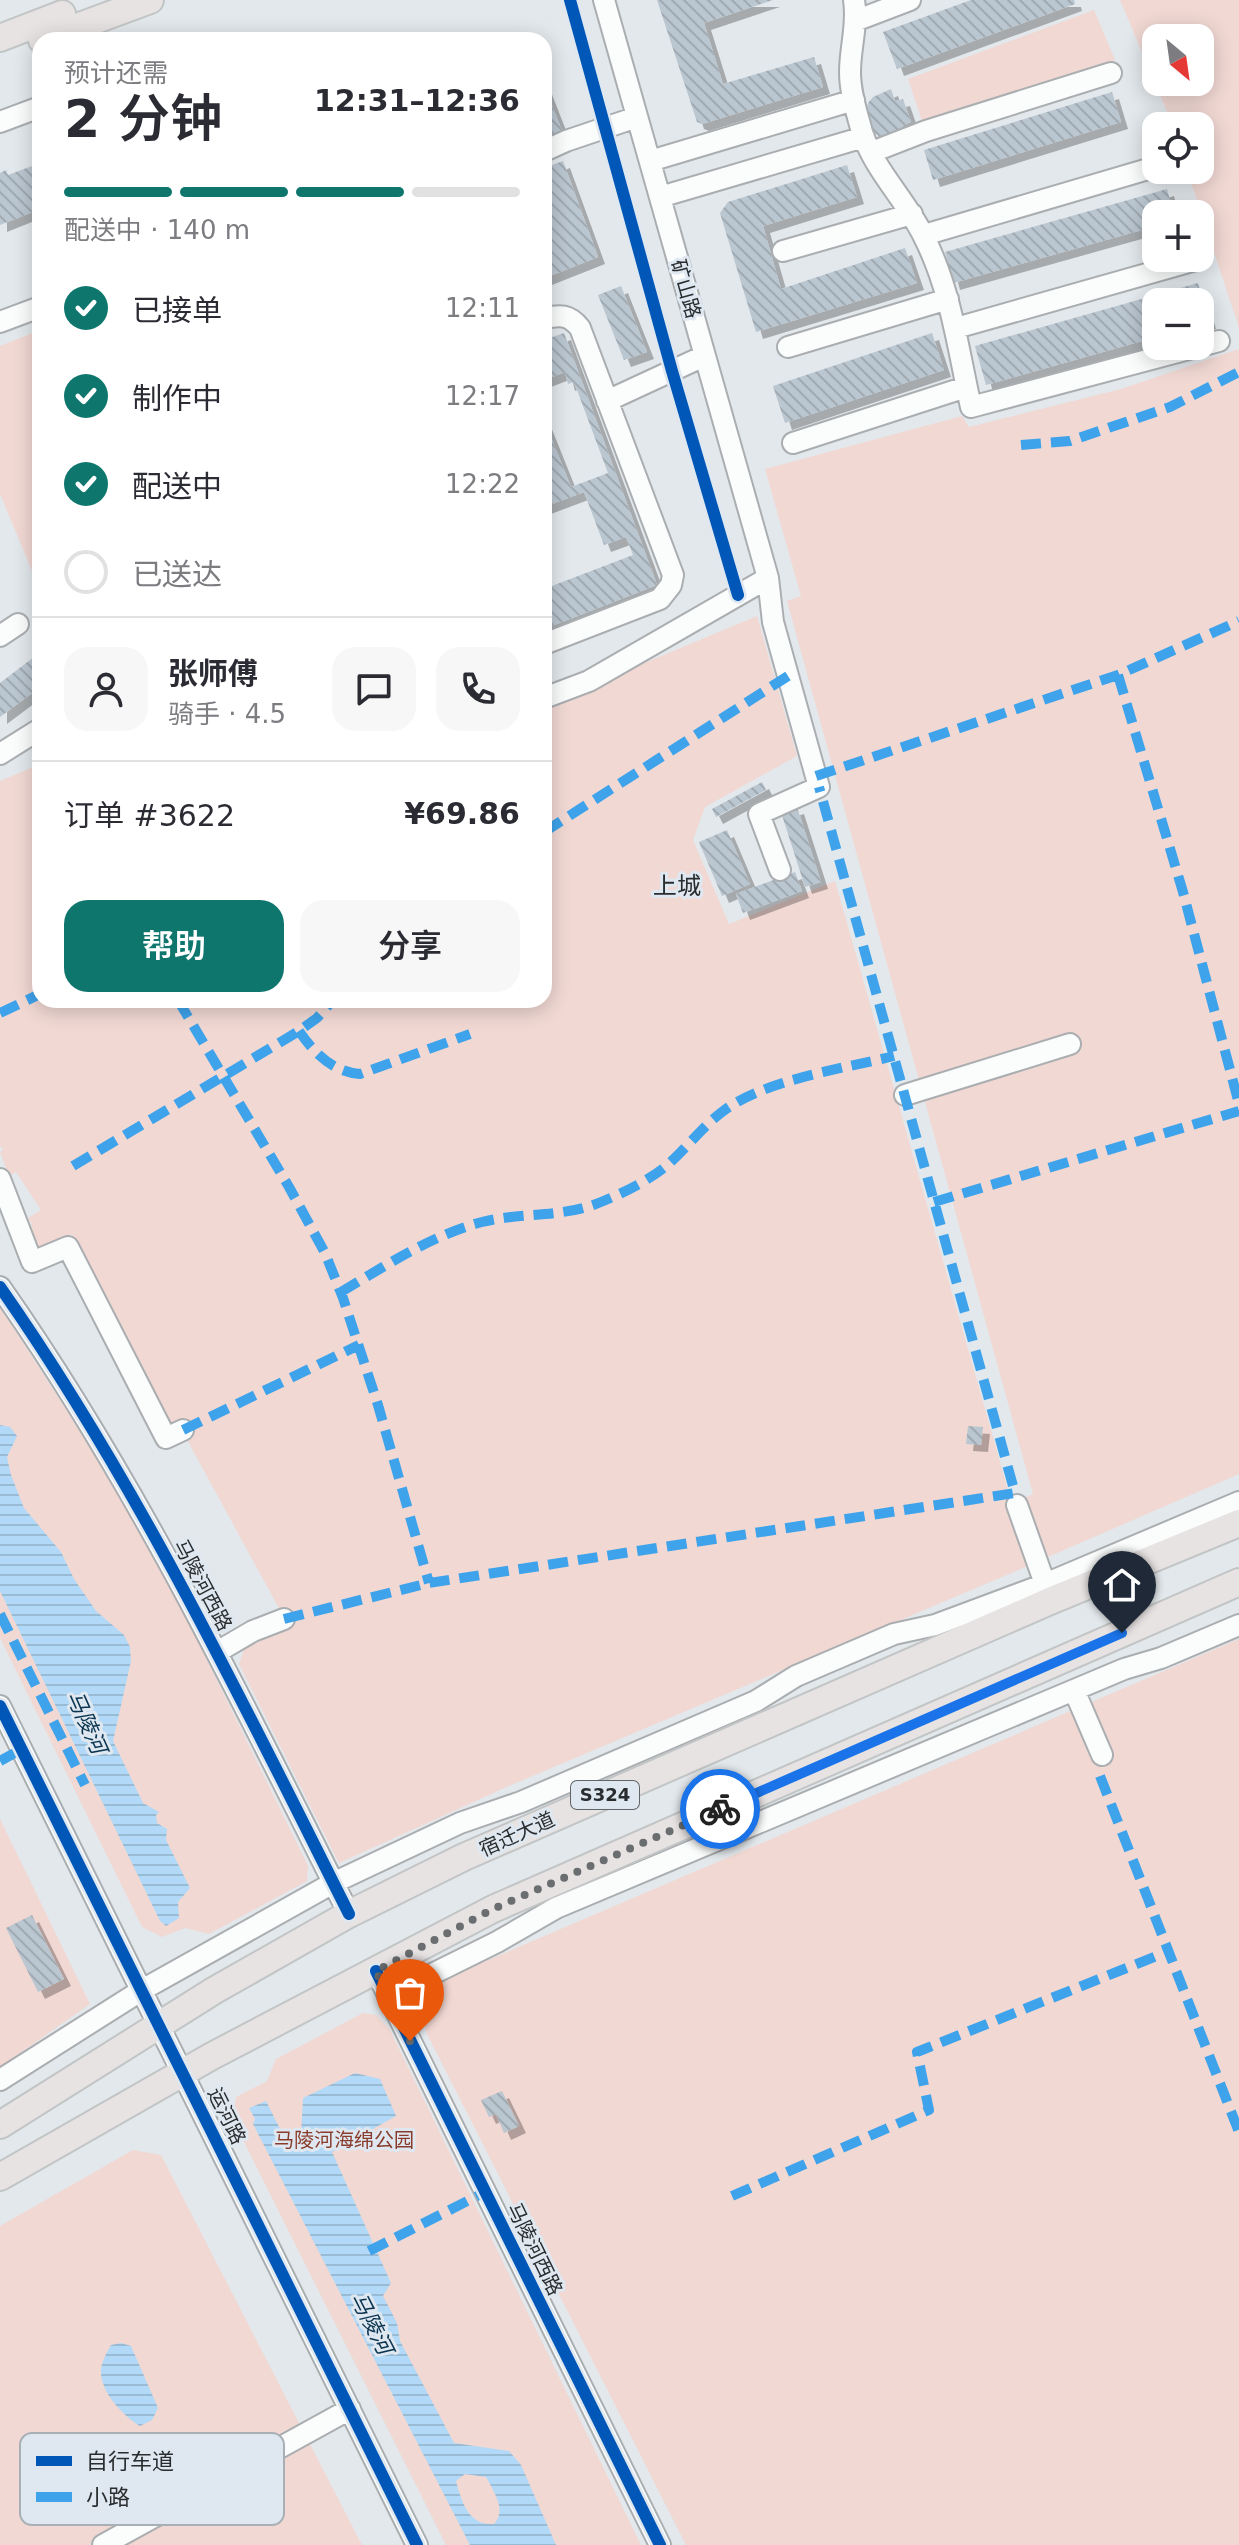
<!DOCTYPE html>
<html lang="zh">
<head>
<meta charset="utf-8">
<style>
	:root { --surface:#fff; --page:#f7f7f7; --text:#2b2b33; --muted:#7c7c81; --line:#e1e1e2; --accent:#0f766e }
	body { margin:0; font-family:"DejaVu Sans","Noto Sans SC",sans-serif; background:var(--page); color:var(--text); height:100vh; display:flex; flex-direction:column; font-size:30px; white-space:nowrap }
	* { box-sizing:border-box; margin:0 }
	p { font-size:26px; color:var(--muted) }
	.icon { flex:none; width:44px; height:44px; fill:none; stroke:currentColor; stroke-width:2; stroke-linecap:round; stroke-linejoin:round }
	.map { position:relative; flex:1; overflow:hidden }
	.panel { position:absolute; left:32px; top:32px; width:520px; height:976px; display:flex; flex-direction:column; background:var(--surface); border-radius:24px; box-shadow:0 4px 20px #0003 }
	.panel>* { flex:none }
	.needle { width:52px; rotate:151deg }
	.controls { position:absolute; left:1142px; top:24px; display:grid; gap:16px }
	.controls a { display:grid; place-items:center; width:72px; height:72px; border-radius:16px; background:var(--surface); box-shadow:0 4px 20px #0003; font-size:40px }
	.pin { position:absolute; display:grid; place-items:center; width:68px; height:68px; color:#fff; margin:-82px -34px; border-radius:50% 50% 50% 0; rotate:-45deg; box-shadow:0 0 8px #0007 }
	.pin .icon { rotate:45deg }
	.courier { position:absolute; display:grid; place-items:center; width:80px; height:80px; margin:-40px; border:6px solid #1a73e8; border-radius:50%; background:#fff; color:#222; box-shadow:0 2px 10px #0007 }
	.summary em { font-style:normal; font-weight:600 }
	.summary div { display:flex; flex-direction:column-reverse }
	.summary { display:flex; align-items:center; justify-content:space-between; height:136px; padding:0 32px }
	h1 { font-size:52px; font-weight:600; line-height:60px }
	.bar { display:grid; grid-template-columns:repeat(4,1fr); gap:12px 8px; align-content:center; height:96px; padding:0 32px }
	.bar i { height:10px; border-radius:6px; background:var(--line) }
	.bar .current { background:var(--accent) }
	.bar p { grid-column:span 4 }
	.line { display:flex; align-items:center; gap:20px; padding:0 32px; border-top:2px solid var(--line) }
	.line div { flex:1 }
	.round { display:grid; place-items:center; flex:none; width:84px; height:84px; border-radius:24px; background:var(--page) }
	ol { padding:0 32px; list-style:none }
	li { display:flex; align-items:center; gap:24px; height:88px }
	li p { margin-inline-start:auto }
	li .icon { padding:8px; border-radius:50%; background:var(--accent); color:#fff; stroke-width:4 }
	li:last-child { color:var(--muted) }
	li i { width:44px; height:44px; border:4px solid var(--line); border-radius:50% }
	.button { display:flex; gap:16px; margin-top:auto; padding:16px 32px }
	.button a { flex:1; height:92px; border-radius:24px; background:var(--accent); color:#fff; font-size:32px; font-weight:600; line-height:92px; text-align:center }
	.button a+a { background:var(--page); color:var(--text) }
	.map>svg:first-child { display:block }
	.green { fill:#f1d8d3; fill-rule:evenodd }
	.water { fill:url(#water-rules); fill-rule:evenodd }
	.building { fill:url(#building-back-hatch); filter:url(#shadow) }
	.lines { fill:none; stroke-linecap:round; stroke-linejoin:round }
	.minor-casing { stroke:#aaaeb1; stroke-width:24 }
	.major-casing { stroke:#c2c5c6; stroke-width:30 }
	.minor { stroke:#fbfcfc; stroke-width:20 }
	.major { stroke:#e7e3e2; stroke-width:26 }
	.quiet { stroke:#3ea3eb; stroke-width:10; stroke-dasharray:20 10; stroke-linecap:butt }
	.cycleway-casing { stroke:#dfe8f0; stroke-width:17 }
	.cycleway { stroke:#0057b8; stroke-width:12 }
	.done { stroke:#6a6e71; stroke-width:8; stroke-dasharray:0 14.4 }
	.route { stroke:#1a73e8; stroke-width:10 }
	.labels { text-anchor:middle; stroke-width:6; stroke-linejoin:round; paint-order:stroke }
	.shield { fill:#dfe8f0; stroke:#606569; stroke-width:2 }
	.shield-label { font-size:18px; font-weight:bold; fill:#292d2f }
	.street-label { font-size:20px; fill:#292d2f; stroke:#dfe8f0 }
	.park-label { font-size:20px; fill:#8a3c2c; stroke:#dfe8f0 }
	.water-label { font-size:22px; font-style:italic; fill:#0a3450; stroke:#dfe8f0 }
	.quarter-label { font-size:24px; fill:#292d2f; stroke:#dfe8f0 }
	.key { fill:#dfe8f0; stroke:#a8b0b6; stroke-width:2 }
	.key-label { font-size:22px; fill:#292d2f }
</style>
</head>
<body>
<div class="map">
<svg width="1239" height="2545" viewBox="0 0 1239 2545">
	<defs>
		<pattern id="water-rules" width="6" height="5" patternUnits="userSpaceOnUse" patternTransform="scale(2)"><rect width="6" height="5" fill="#b2d9f7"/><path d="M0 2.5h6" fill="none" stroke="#99bbd4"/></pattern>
		<pattern id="building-back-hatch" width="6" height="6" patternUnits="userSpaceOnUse" patternTransform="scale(2)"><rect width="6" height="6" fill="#bac6d0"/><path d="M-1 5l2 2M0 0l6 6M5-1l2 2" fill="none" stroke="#a0aab3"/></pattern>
		<filter id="shadow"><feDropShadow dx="7" dy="7" stdDeviation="0" flood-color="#0004"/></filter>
	</defs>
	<rect width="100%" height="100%" fill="#e3e8ec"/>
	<path class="green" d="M1120 0H1239V328L1187 170H1200V126H1173ZM1156 38H1200V82H1156Z
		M1094 10 1115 60 922 121 908 79Z
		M40 330V590L0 494V346Z
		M1239 349V1474L1048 1557 1025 1498 1033 1494 787 601 801 596 765 469 962 416 969 427 1121 389Z
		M757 616 797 756 705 807 693 840 729 924 835 881 1012 1504 1006 1507 1028 1566 509 1786 339 1863 239 1664 245 1647 288 1625 179 1425 170 1429 72 1234 39 1250 29 1227 32 1225 28 1218 41 1210 16 1172 9 1176 0 1152 3 1150 0 1146V781L40 764V1000H544V705Z
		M0 1307 99 1461 180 1605 308 1866 307 1881 209 1934 185 1928 162 1937 142 1927 0 1638Z
		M1239 1639V2545H686L427 2034 418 1999 446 1978Z
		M0 1819 90 2004 0 2067Z
		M363 2013 376 2015 389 2028 641 2545H446L233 2120 236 2097 267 2081 276 2059Z
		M133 2150 161 2155 362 2545H0V2226Z"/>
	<path class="water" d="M0 1425 10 1427 17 1436 7 1457 11 1475 24 1508 61 1552 74 1579 96 1611 124 1635 130 1647 131 1661 113 1741 143 1803 159 1812 156 1815 157 1823 167 1829 166 1840 190 1888 178 1902 179 1918 166 1926 160 1921 0 1591Z
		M355 2073 380 2079 396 2116 332 2152 391 2283 383 2296 397 2323 400 2341 454 2443 509 2451 521 2465 556 2545H470L253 2124 255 2119 249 2108 266 2101 285 2139 301 2135 303 2098ZM465 2474 486 2477C494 2492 507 2510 494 2524 469 2526 462 2503 456 2481Z
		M121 2343 131 2346 158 2408 152 2420 140 2426C123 2416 99 2391 101 2369 102 2361 107 2352 111 2345Z"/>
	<path class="building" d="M657 0H773L704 23 723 84 814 57 823 87 702 124 697 122Z
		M971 0H1074L1075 4 897 69 883 32Z
		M544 85 562 131 544 139Z
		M891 89 895 101 903 99 911 122 902 126 905 134 888 139 880 137 872 131 866 114 868 103 873 97Z
		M1112 92 1121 122 933 180 924 150Z
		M563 161 598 257 545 278 544 242 549 240 544 227V168Z
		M40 163V209L0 225V173L6 170 8 175Z
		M847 165 857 197 763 226 781 289 905 248 917 283 756 332 720 213 728 202Z
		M1167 189 1174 214H1156V226L953 283 945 252Z
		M1198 283 1209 322 1200 324V302H1156V337L986 385 975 346Z
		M621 286 647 352 624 360 598 295Z
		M564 333 657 585 544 629V589L633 555 626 537 604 545 584 492 544 507V420L571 487 608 473 574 382 568 384 565 372 544 380V340Z
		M932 333 944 370 785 423 773 386Z
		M34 657 40 663V687L0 717V683Z
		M762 782 766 790 716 817 712 809Z
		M797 807 821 882 805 887 781 812Z
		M727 830 750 884 722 896 699 842Z
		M795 872 802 891 743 913 736 894Z
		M968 1426 983 1427 981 1445 966 1444Z
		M32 1915 64 1979 38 1992 6 1928Z
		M502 2091 519 2126 504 2133 496 2114 489 2117 481 2100Z"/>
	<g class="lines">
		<defs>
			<path id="minor" d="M604 0 768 578 773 622 819 787 759 814 780 870
				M854 0C858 25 850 47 850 72 850 93 857 113 862 132 874 170 907 201 924 237 951 290 958 349 971 407L1219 341
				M855 21 910 0
				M0 122 40 107
				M544 151 566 141 637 117
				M872 152 926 131 1111 73
				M650 161 854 100
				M660 197 864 137
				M924 235 1155 167
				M783 251 912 214
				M544 318C560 315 569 314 580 328L673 575 671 585 660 599 544 644
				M0 322 40 307
				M956 328 1196 260
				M788 347 948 299
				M607 401 704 356
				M793 443 966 387
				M0 636 18 624
				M544 698 589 681 768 578
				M0 754 40 729
				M905 1095 1070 1044
				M0 1179 32 1262 68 1247 166 1438 183 1430
				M0 1287C138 1484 242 1701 349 1914
				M1017 1505 1045 1584
				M217 1652 253 1631 284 1619
				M1074 1690 1102 1755
				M0 1706 417 2545
				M376 1971 660 2545
				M388 1996 497 1942 556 1908 1124 1669 1161 1658 1239 1625
				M0 2080 142 1990 333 1883 460 1823 521 1802 756 1701 796 1676 894 1634 935 1625 1045 1584 1239 1502
				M103 2545 350 2409"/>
			<path id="major" d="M0 38 62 14
				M42 40 150 0
				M0 2125 215 1990 349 1914 464 1857 1050 1601 1239 1523
				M0 2177 212 2056 493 1909 1239 1582"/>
		</defs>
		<use href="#minor" class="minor-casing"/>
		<use href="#major" class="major-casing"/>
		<use href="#minor" class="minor"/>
		<use href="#major" class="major"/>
		<path class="quiet" d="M1021 445 1070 441 1170 407 1239 372
			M1118 675 1183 892 1239 1104
			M816 776 1118 675 1239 621
			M544 832 788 676
			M178 1000 289 1187 325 1253 343 1298 378 1405 429 1583
			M0 1013 40 994
			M299 1031C314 1053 333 1072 360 1074L470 1034
			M73 1166 299 1031 317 1018 333 1000
			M934 1202 1239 1111
			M341 1292C385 1266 432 1235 482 1222 522 1212 563 1218 601 1202 623 1193 646 1182 665 1167 685 1150 701 1128 722 1112 763 1080 842 1069 894 1056
			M183 1430 359 1345
			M0 1614 85 1785
			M284 1619 429 1583 1015 1493 819 787
			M0 1761 22 1749
			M1100 1776 1239 2132
			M732 2196 929 2110 917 2052 1169 1951
			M369 2251 485 2192"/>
		<defs>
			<path id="cycleway" d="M570 0 672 371 738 595
				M0 1287C138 1484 242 1701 349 1914
				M0 1706 417 2545
				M376 1971 660 2545"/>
		</defs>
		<use href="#cycleway" class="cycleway-casing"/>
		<use href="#cycleway" class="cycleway"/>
	</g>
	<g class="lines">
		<path class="done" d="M410 2041 376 1971 493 1909 720 1809"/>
		<path class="route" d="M720 1809 1122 1633"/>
	</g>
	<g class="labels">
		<rect class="shield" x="571" y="1781" width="68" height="28" rx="6"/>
		<g class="shield-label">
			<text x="605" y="1801">S324</text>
		</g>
		<g class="street-label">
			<text transform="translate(686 289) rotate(74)" y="7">矿山路</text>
			<text transform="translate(203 1585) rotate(62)" y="7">马陵河西路</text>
			<text transform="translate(517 1834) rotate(-24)" y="7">宿迁大道</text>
			<text transform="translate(227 2116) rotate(64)" y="7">运河路</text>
			<text transform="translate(535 2249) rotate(64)" y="7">马陵河西路</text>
		</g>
		<g class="park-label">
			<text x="344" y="2147">马陵河海绵公园</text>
		</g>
		<g class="water-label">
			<text transform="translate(87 1722) rotate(66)" y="8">马陵河</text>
			<text transform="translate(372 2323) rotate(63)" y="8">马陵河</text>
		</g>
		<g class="quarter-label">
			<text x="677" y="894">上城</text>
		</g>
	</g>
	<rect x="20" y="2433" width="264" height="92" rx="12" class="key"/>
	<rect x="36" y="2456" width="36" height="10" fill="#0057b8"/>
	<rect x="36" y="2492" width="36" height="10" fill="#3ea3eb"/>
	<g class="key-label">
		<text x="86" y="2469">自行车道</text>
		<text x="86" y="2505">小路</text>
	</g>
</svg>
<div class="controls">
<a><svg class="needle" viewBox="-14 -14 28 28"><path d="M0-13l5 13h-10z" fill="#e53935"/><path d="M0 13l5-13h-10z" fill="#7c7c81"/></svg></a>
<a><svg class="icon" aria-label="locate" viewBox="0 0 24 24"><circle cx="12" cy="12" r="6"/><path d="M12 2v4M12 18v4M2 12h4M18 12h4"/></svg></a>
<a>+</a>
<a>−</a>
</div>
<div class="pin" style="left:410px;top:2041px;background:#ea580c"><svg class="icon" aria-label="bag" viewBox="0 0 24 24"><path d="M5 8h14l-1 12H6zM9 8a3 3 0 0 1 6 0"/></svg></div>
<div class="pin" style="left:1122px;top:1633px;background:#1f2937"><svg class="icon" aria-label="home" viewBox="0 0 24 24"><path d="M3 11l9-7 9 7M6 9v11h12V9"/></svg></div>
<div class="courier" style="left:720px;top:1809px"><svg class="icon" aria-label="bike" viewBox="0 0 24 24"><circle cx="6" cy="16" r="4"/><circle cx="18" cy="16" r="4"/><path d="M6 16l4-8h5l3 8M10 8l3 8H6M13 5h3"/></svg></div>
<section class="panel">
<div class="summary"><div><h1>2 分钟</h1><p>预计还需</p></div><em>12:31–12:36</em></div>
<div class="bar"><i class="current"></i><i class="current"></i><i class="current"></i><i></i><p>配送中 · 140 m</p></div>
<ol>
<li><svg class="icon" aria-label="check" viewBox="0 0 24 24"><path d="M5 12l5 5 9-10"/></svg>已接单<p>12:11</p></li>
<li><svg class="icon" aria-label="check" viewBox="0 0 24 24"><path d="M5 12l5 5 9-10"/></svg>制作中<p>12:17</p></li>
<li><svg class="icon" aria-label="check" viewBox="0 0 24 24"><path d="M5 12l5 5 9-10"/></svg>配送中<p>12:22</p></li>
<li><i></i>已送达</li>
</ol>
<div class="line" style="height:144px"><a class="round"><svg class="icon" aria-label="person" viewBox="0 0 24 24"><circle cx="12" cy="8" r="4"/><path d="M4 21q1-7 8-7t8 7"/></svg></a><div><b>张师傅</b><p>骑手 · 4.5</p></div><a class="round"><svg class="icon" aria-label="chat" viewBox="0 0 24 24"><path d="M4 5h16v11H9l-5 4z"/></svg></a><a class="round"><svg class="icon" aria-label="phone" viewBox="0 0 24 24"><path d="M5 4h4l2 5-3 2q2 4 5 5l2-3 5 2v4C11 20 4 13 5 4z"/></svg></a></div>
<div class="line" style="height:104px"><div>订单 #3622</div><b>¥69.86</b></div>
<div class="button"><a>帮助</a><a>分享</a></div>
</section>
</div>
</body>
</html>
